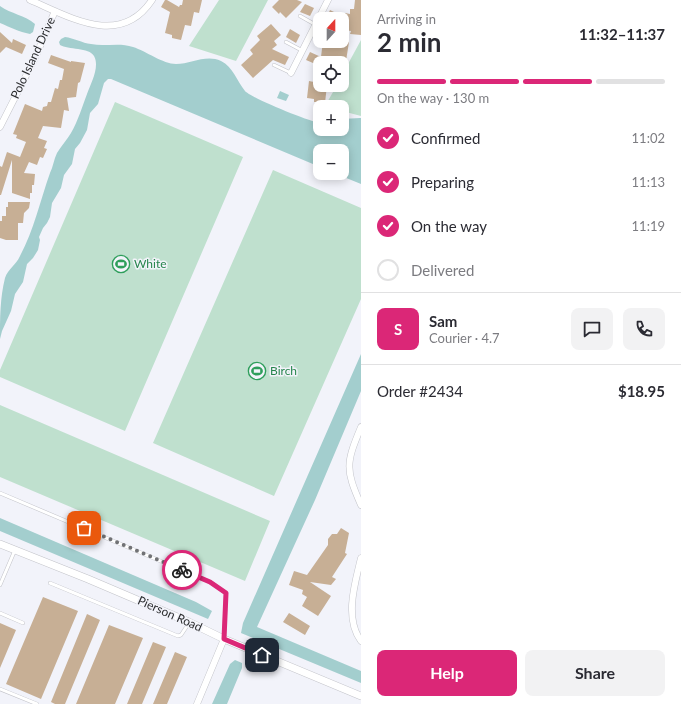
<!DOCTYPE html>
<html lang="en">
<head>
<meta charset="utf-8">
<style>
	:root { --surface:#fff; --page:#f2f2f3; --text:#2b2b33; --muted:#7c7c81; --line:#e1e1e2; --accent:#db2777 }
	body { margin:0; font-family:Lato,sans-serif; background:var(--page); color:var(--text); height:100vh; display:flex; flex-direction:column; font-size:15px; white-space:nowrap }
	* { box-sizing:border-box; margin:0 }
	p { font-size:13px; color:var(--muted) }
	.icon { flex:none; width:22px; height:22px; fill:none; stroke:currentColor; stroke-width:2; stroke-linecap:round; stroke-linejoin:round }
	.map { position:relative; flex:1; overflow:hidden }
	.drawer { display:flex; flex-direction:column; background:var(--surface); width:320px }
	.drawer>* { flex:none }
	.needle { width:26px; rotate:21deg }
	.fabs { position:absolute; left:313px; top:12px; display:grid; gap:8px }
	.fabs a { display:grid; place-items:center; width:36px; height:36px; border-radius:8px; background:var(--surface); box-shadow:0 2px 10px #0003; font-size:20px }
	.pin { position:absolute; display:grid; place-items:center; width:34px; height:34px; color:#fff; margin:-17px; border-radius:8px; box-shadow:0 2px 6px #0006 }
	.courier { position:absolute; display:grid; place-items:center; width:40px; height:40px; margin:-20px; border:3px solid #db2777; border-radius:50%; background:#fff; color:#222; box-shadow:0 1px 5px #0007 }
	.head em { font-style:normal; font-weight:700 }
	.head div { display:flex; flex-direction:column-reverse }
	.head { display:flex; align-items:center; justify-content:space-between; height:68px; padding:0 16px }
	h1 { font-size:26px; font-weight:700; line-height:30px }
	.bar { display:grid; grid-template-columns:repeat(4,1fr); gap:6px 4px; align-content:center; height:48px; padding:0 16px }
	.bar i { height:5px; border-radius:3px; background:var(--line) }
	.bar .current { background:var(--accent) }
	.bar p { grid-column:span 4 }
	.line { display:flex; align-items:center; gap:10px; padding:0 16px; border-top:1px solid var(--line) }
	.line div { flex:1 }
	.round { display:grid; place-items:center; flex:none; width:42px; height:42px; border-radius:8px; background:var(--page) }
	ol { padding:0 16px; list-style:none }
	li { display:flex; align-items:center; gap:12px; height:44px }
	li p { margin-inline-start:auto }
	li .icon { padding:4px; border-radius:50%; background:var(--accent); color:#fff; stroke-width:4 }
	li:last-child { color:var(--muted) }
	li i { width:22px; height:22px; border:2px solid var(--line); border-radius:50% }
	.button { display:flex; gap:8px; margin-top:auto; padding:8px 16px }
	.button a { flex:1; height:46px; border-radius:8px; background:var(--accent); color:#fff; font-size:16px; font-weight:700; line-height:46px; text-align:center }
	.button a+a { background:var(--page); color:var(--text) }
	main { display:flex; flex:1; min-height:0 }
	.map>svg:first-child { display:block }
	.green { fill:#bfe0ce }
	.water { fill:#a3cece }
	.building { fill:#c7af95 }
	.lines { fill:none; stroke-linecap:round; stroke-linejoin:round }
	.service-casing { stroke:#c2c3c9; stroke-width:4 }
	.minor-casing { stroke:#c2c3c9; stroke-width:7 }
	.tertiary-casing { stroke:#c2c3c9; stroke-width:8 }
	.service { stroke:#fff; stroke-width:3 }
	.minor { stroke:#fff; stroke-width:6 }
	.tertiary { stroke:#fff; stroke-width:7 }
	.done { stroke:#717275; stroke-width:4; stroke-dasharray:0 7.2 }
	.route { stroke:#db2777; stroke-width:5 }
	.labels { text-anchor:middle; stroke-width:3; stroke-linejoin:round; paint-order:stroke }
	.street-label { font-size:12px; fill:#2b2c2e; stroke:#f2f3fa }
	.leisure-label { font-size:12px; fill:#27864d; stroke:#f2f3fa; text-anchor:start }
</style>
</head>
<body>
<main>
<div class="map">
<svg width="361" height="704" viewBox="0 0 361 704">
	<rect width="100%" height="100%" fill="#f2f3fa"/>
	<path class="green" d="M219 0H268L236 61 189 46Z
		M361 40V116L342 111V107L325 106 337 85H342V75Z
		M115 102 243 157 125 431 0 377V370Z
		M273 170 361 208V299L274 496 153 443Z
		M0 405 270 521 245 581 0 477Z"/>
	<path class="water" d="M0 6C11 14 25 15 35 24L33 32 30 34C19 32 10 27 0 23Z
		M65 37C74 38 82 43 91 44 105 47 119 42 133 47 146 51 163 64 176 64 191 64 206 54 221 61 233 67 237 81 245 91 251 98 310 122 320 123V129H342V119L360 118H361V184L334 173H342V151H320V167L111 79H108L104 83 98 104 90 113 87 130 80 143 75 149 72 164 64 175 61 188 52 203 50 217 47 223 43 228 39 237 40 240 38 250 33 258 27 264 23 282 15 294 11 311 2 331 0 339C0 318 0 298 5 278 8 269 16 265 20 256 34 230 40 201 50 173 53 167 54 159 57 153 61 146 67 140 71 133 78 121 82 107 87 94 91 83 100 67 94 56 89 47 68 50 60 45L59 42 61 39Z
		M280 91 289 95 286 101 277 98Z
		M361 354V391L315 500 257 627 361 671V683L241 633 243 623Z
		M0 518 196 602 212 611 208 619 0 531Z
		M235 660 242 663V668L227 704H212L230 664Z"/>
	<path class="building" d="M165 0H167L179 7 180 5H182L183 0H202L199 13 194 12 191 26 185 25 181 40 172 38V35L165 33 170 12 161 7Z
		M279 0H297L302 2 286 18 280 12 279 14 272 7Z
		M355 0H361V35L350 34 351 31 344 30 345 13 350 14V9H354Z
		M305 4 314 8 310 16 300 12Z
		M330 10 338 14 335 19H326Z
		M271 24 281 35 274 41 277 45 272 49 289 57 285 65 273 60 253 78 241 65 253 54 250 50 260 40 257 36Z
		M290 29 300 35 296 43 286 37Z
		M0 32 12 43 13 39 26 45 22 54 6 47 0 53Z
		M323 41 349 42 346 61 341 60V63H320V66L306 60 310 52 321 57Z
		M51 55 71 62V61L85 63 80 82 78 83 76 97 67 98 69 111 64 110 61 128 43 126 38 138 47 141 44 148 47 149 43 158 40 157 37 165 29 162 24 173 35 174 34 185H32V193H30V199L12 193V160L1 195H0V166L2 167 7 152 20 157 26 142 16 138 17 135 13 134 25 104 42 111 43 107 47 106 48 102H51L55 88 58 89 60 80H62L64 69 48 63Z
		M315 77H320V85H327L325 103 314 102V99L307 98 309 81 314 82Z
		M8 202H30L29 208 24 213 23 223H18V240H6L0 238V221H2V216H6V207H8Z
		M341 528 349 533 345 553 347 554 332 577 336 579 331 585 310 582 331 596 318 616 302 606 307 597 302 594 303 590 289 585 294 571 307 575 328 545V539L332 534H337Z
		M43 597 78 611 41 699 6 684Z
		M289 613 310 626 305 635 283 622Z
		M87 614 100 620 65 704H55L51 702Z
		M0 623 16 630 0 668Z
		M109 625 143 638 115 704H76Z
		M153 642 166 647 142 704H127Z
		M175 652 187 657 167 704H153Z"/>
	<g class="lines">
		<defs>
			<path id="service" d="M300 16 316 25
				M286 42 303 51
				M274 65 291 73
				M0 493 210 582 226 593 224 639
				M50 583 178 636 181 635 189 623
				M0 585 15 550
				M0 613 23 623
				M0 689 37 704"/>
			<path id="minor" d="M30 0C70 17 120 48 152 0
				M291 73 328 0
				M0 127 34 60 55 11
				M361 427C346 463 345 469 361 505
				M361 558C355 583 344 618 361 641
				M197 704 224 639"/>
			<path id="tertiary" d="M0 544 88 579 189 622 224 639 361 696"/>
		</defs>
		<use href="#service" class="service-casing"/>
		<use href="#minor" class="minor-casing"/>
		<use href="#tertiary" class="tertiary-casing"/>
		<use href="#service" class="service"/>
		<use href="#minor" class="minor"/>
		<use href="#tertiary" class="tertiary"/>
	</g>
	<g class="lines">
		<path class="done" d="M84 528 182 570"/>
		<path class="route" d="M182 570 210 582 226 593 224 639 262 655"/>
	</g>
	<defs>
		<symbol id="stadium-ring" viewBox="-11 -11 22 22"><circle r="9.5" fill="#f2f3fa" stroke="#2e9e5b" stroke-width="1.5"/><path d="M0-5a6.5 5 0 1 0 0 10a6.5 5 0 1 0 0-10ZM-3.5-1.8h7v3.6h-7Z" fill="#2e9e5b"/></symbol>
	</defs>
	<g fill-rule="evenodd">
		<use href="#stadium-ring" x="111" y="254" width="20" height="20"/>
		<use href="#stadium-ring" x="247" y="361" width="20" height="20"/>
	</g>
	<g class="labels">
		<g class="street-label">
			<text transform="translate(33 58) rotate(-65)" y="4">Polo Island Drive</text>
			<text transform="translate(170 614) rotate(24)" y="4">Pierson Road</text>
		</g>
		<g class="leisure-label">
			<text x="134" y="268">White</text>
			<text x="270" y="375">Birch</text>
		</g>
	</g>
</svg>
<div class="fabs">
<a><svg class="needle" viewBox="-14 -14 28 28"><path d="M0-13l5 13h-10z" fill="#e53935"/><path d="M0 13l5-13h-10z" fill="#7c7c81"/></svg></a>
<a><svg class="icon" aria-label="locate" viewBox="0 0 24 24"><circle cx="12" cy="12" r="6"/><path d="M12 2v4M12 18v4M2 12h4M18 12h4"/></svg></a>
<a>+</a>
<a>−</a>
</div>
<div class="pin" style="left:84px;top:528px;background:#ea580c"><svg class="icon" aria-label="bag" viewBox="0 0 24 24"><path d="M5 8h14l-1 12H6zM9 8a3 3 0 0 1 6 0"/></svg></div>
<div class="pin" style="left:262px;top:655px;background:#1f2937"><svg class="icon" aria-label="home" viewBox="0 0 24 24"><path d="M3 11l9-7 9 7M6 9v11h12V9"/></svg></div>
<div class="courier" style="left:182px;top:570px"><svg class="icon" aria-label="bike" viewBox="0 0 24 24"><circle cx="6" cy="16" r="4"/><circle cx="18" cy="16" r="4"/><path d="M6 16l4-8h5l3 8M10 8l3 8H6M13 5h3"/></svg></div>
</div>
<section class="drawer">
<div class="head"><div><h1>2 min</h1><p>Arriving in</p></div><em>11:32–11:37</em></div>
<div class="bar"><i class="current"></i><i class="current"></i><i class="current"></i><i></i><p>On the way · 130 m</p></div>
<ol>
<li><svg class="icon" aria-label="check" viewBox="0 0 24 24"><path d="M5 12l5 5 9-10"/></svg>Confirmed<p>11:02</p></li>
<li><svg class="icon" aria-label="check" viewBox="0 0 24 24"><path d="M5 12l5 5 9-10"/></svg>Preparing<p>11:13</p></li>
<li><svg class="icon" aria-label="check" viewBox="0 0 24 24"><path d="M5 12l5 5 9-10"/></svg>On the way<p>11:19</p></li>
<li><i></i>Delivered</li>
</ol>
<div class="line" style="height:72px"><b class="round" style="background:var(--accent);color:#fff">S</b><div><b>Sam</b><p>Courier · 4.7</p></div><a class="round"><svg class="icon" aria-label="chat" viewBox="0 0 24 24"><path d="M4 5h16v11H9l-5 4z"/></svg></a><a class="round"><svg class="icon" aria-label="phone" viewBox="0 0 24 24"><path d="M5 4h4l2 5-3 2q2 4 5 5l2-3 5 2v4C11 20 4 13 5 4z"/></svg></a></div>
<div class="line" style="height:52px"><div>Order #2434</div><b>$18.95</b></div>
<div class="button"><a>Help</a><a>Share</a></div>
</section>
</main>
</body>
</html>
